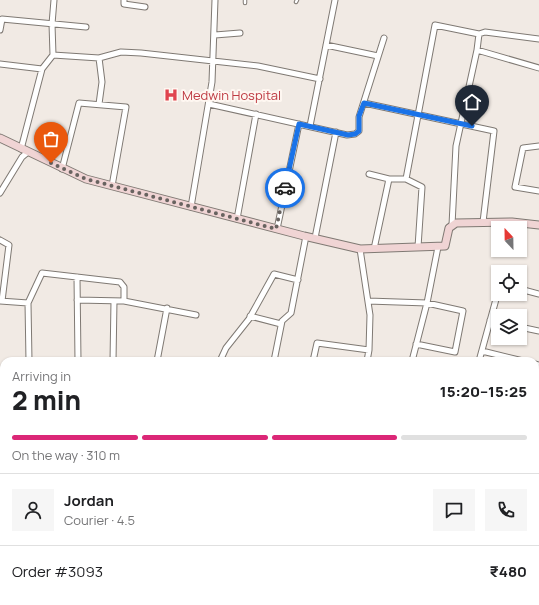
<!DOCTYPE html>
<html lang="en">
<head>
<meta charset="utf-8">
<style>
	:root { --surface:#fff; --page:#f6f6f6; --text:#202124; --muted:#757577; --line:#e0e0e0; --accent:#db2777 }
	body { margin:0; font-family:Manrope,sans-serif; background:var(--page); color:var(--text); height:100vh; display:flex; flex-direction:column; font-size:15px; white-space:nowrap }
	* { box-sizing:border-box; margin:0 }
	p { font-size:13px; color:var(--muted) }
	.icon { flex:none; width:22px; height:22px; fill:none; stroke:currentColor; stroke-width:2; stroke-linecap:round; stroke-linejoin:round }
	.map { position:relative; flex:1; overflow:hidden }
	.sheet { position:absolute; left:0px; top:357px; width:539px; height:248px; display:flex; flex-direction:column; background:var(--surface); border-radius:12px 12px 0 0; box-shadow:0 1px 3px #0004 }
	.sheet>* { flex:none }
	.needle { width:26px; rotate:338deg }
	.buttons { position:absolute; left:491px; top:221px; display:grid; gap:8px }
	.buttons a { display:grid; place-items:center; width:36px; height:36px; border-radius:0px; background:var(--surface); box-shadow:0 1px 3px #0004; font-size:20px }
	.pin { position:absolute; display:grid; place-items:center; width:34px; height:34px; color:#fff; margin:-41px -17px; border-radius:50% 50% 50% 0; rotate:-45deg; box-shadow:0 0 4px #0007 }
	.pin .icon { rotate:45deg }
	.courier { position:absolute; display:grid; place-items:center; width:40px; height:40px; margin:-20px; border:3px solid #1a73e8; border-radius:50%; background:#fff; color:#222; box-shadow:0 1px 5px #0007 }
	.head em { font-style:normal; font-weight:800 }
	.head div { display:flex; flex-direction:column-reverse }
	.head { display:flex; align-items:center; justify-content:space-between; height:68px; padding:0 12px }
	h1 { font-size:26px; font-weight:800; line-height:30px }
	.bar { display:grid; grid-template-columns:repeat(4,1fr); gap:6px 4px; align-content:center; height:48px; padding:0 12px }
	.bar i { height:5px; border-radius:3px; background:var(--line) }
	.bar .selected { background:var(--accent) }
	.bar p { grid-column:span 4 }
	.line { display:flex; align-items:center; gap:10px; padding:0 12px; border-top:1px solid var(--line) }
	.line div { flex:1 }
	.round { display:grid; place-items:center; flex:none; width:42px; height:42px; border-radius:0px; background:var(--page) }
	.map>svg:first-child { display:block }
	.lines { fill:none; stroke-linecap:round; stroke-linejoin:round }
	.lane-casing { stroke:#7f7973; stroke-width:4.5 }
	.street-casing { stroke:#7f7973; stroke-width:7 }
	.secondary-casing { stroke:#7f7973; stroke-width:9 }
	.lane { stroke:#fff; stroke-width:2.5 }
	.street { stroke:#fff; stroke-width:5 }
	.secondary { stroke:#f0d4d4; stroke-width:7 }
	.done { stroke:#686360; stroke-width:4; stroke-dasharray:0 7.2 }
	.route { stroke:#1a73e8; stroke-width:5 }
	.labels { text-anchor:middle; stroke-width:4; stroke-linejoin:round; paint-order:stroke }
	.health-label { font-size:13px; fill:#be3a42; stroke:#fef7f1; text-anchor:start }
</style>
</head>
<body>
<div class="map">
<svg width="539" height="605" viewBox="0 0 539 605">
	<rect width="100%" height="100%" fill="#f1eae4"/>
	<g class="lines">
		<defs>
			<path id="lane" d="M296 2 297 0
				M245 3V0"/>
			<path id="street" d="M124 0V4L145 7
				M0 30 2 19 86 27
				M215 35 240 33
				M326 45 378 56
				M477 50 539 68
				M53 55 99 58 121 52 141 53 258 66 320 79
				M99 58 102 82 99 104
				M0 64 42 69
				M364 103 494 131 483 222
				M209 104 347 135 355 134 359 131V117L384 38
				M310 126 335 0
				M539 146 523 148 515 187 539 191
				M21 149 42 69 53 55 52 24 54 0
				M62 169 79 103 126 107 112 186
				M369 174 389 179H406L422 187 418 247
				M406 179 435 25 479 34 485 32 539 39
				M0 193 22 157 28 152
				M191 207 212 82 215 0
				M237 219 256 114
				M452 225 456 146 477 50 479 34
				M277 229 299 124
				M315 238 336 132
				M0 240 9 245 2 301
				M360 249 370 315 369 350
				M374 249 389 179
				M77 277 78 361
				M520 289 539 294
				M77 300 124 301 196 315
				M0 301 28 303 29 361
				M368 301 427 303 463 311 455 352 416 344
				M28 303 42 273 120 282 124 287V301
				M250 316 281 324
				M490 320 498 322
				M520 327 539 331
				M482 351 523 361
				M113 361 114 301
				M157 361 167 308
				M220 361 226 348 249 319 274 274 298 280
				M274 361 282 321 291 313 306 236
				M313 361 317 343 369 350 367 361
				M412 361 427 303 438 247
				M479 361 498 292
				M535 364 539 365
				M0 377H4
				M535 393 539 375
				M0 406H4
				M535 430 539 432
				M0 533 4 534
				M535 558 539 559
				M62 601 63 605
				M279 601 298 605
				M415 601 432 605
				M494 601 506 605
				M169 604 175 605
				M226 605 227 601
				M267 605 268 601
				M306 605 307 601
				M344 605 345 601
				M363 605V601
				M404 605 405 601
				M474 605 476 601"/>
			<path id="secondary" d="M0 138 86 179 304 236 360 249 445 246 449 228 456 223 512 222 539 225
				M535 530 539 517
				M512 605 513 601"/>
		</defs>
		<use href="#lane" class="lane-casing"/>
		<use href="#street" class="street-casing"/>
		<use href="#secondary" class="secondary-casing"/>
		<use href="#lane" class="lane"/>
		<use href="#street" class="street"/>
		<use href="#secondary" class="secondary"/>
	</g>
	<g class="lines">
		<path class="done" d="M51 163 86 179 276 229 285 188"/>
		<path class="route" d="M285 188 299 124 348 135 355 134 359 131V116L364 103 472 126"/>
	</g>
	<defs>
		<symbol id="hospital-bare" viewBox="-9 -9 18 18"><path d="M-5-5h3v3.5h4V-5h3V5h-3V1.5h-4V5h-3Z" fill="#e0444e" stroke="#fef7f1" stroke-width="2.5" paint-order="stroke"/></symbol>
	</defs>
	<g fill-rule="evenodd">
		<use href="#hospital-bare" x="161" y="85" width="20" height="20"/>
	</g>
	<g class="labels">
		<g class="health-label">
			<text x="182" y="100">Medwin Hospital</text>
		</g>
	</g>
</svg>
<div class="buttons">
<a><svg class="needle" viewBox="-14 -14 28 28"><path d="M0-13l5 13h-10z" fill="#e53935"/><path d="M0 13l5-13h-10z" fill="#757577"/></svg></a>
<a><svg class="icon" aria-label="locate" viewBox="0 0 24 24"><circle cx="12" cy="12" r="6"/><path d="M12 2v4M12 18v4M2 12h4M18 12h4"/></svg></a>
<a><svg class="icon" aria-label="layers" viewBox="0 0 24 24"><path d="M12 4l9 5-9 5-9-5zM3 14l9 5 9-5"/></svg></a>
</div>
<div class="pin" style="left:51px;top:163px;background:#ea580c"><svg class="icon" aria-label="bag" viewBox="0 0 24 24"><path d="M5 8h14l-1 12H6zM9 8a3 3 0 0 1 6 0"/></svg></div>
<div class="pin" style="left:472px;top:126px;background:#1f2937"><svg class="icon" aria-label="home" viewBox="0 0 24 24"><path d="M3 11l9-7 9 7M6 9v11h12V9"/></svg></div>
<div class="courier" style="left:285px;top:188px"><svg class="icon" aria-label="car" viewBox="0 0 24 24"><path d="M5 17H2v-5l4-1 3-4h7l3 4 3 1v5h-3M9 17h6M6 11h13"/><circle cx="7" cy="17" r="2"/><circle cx="17" cy="17" r="2"/></svg></div>
<section class="sheet">
<div class="head"><div><h1>2 min</h1><p>Arriving in</p></div><em>15:20–15:25</em></div>
<div class="bar"><i class="selected"></i><i class="selected"></i><i class="selected"></i><i></i><p>On the way · 310 m</p></div>
<div class="line" style="height:72px"><a class="round"><svg class="icon" aria-label="person" viewBox="0 0 24 24"><circle cx="12" cy="8" r="4"/><path d="M4 21q1-7 8-7t8 7"/></svg></a><div><b>Jordan</b><p>Courier · 4.5</p></div><a class="round"><svg class="icon" aria-label="chat" viewBox="0 0 24 24"><path d="M4 5h16v11H9l-5 4z"/></svg></a><a class="round"><svg class="icon" aria-label="phone" viewBox="0 0 24 24"><path d="M5 4h4l2 5-3 2q2 4 5 5l2-3 5 2v4C11 20 4 13 5 4z"/></svg></a></div>
<div class="line" style="height:52px"><div>Order #3093</div><b>₹480</b></div>
</section>
</div>
</body>
</html>
